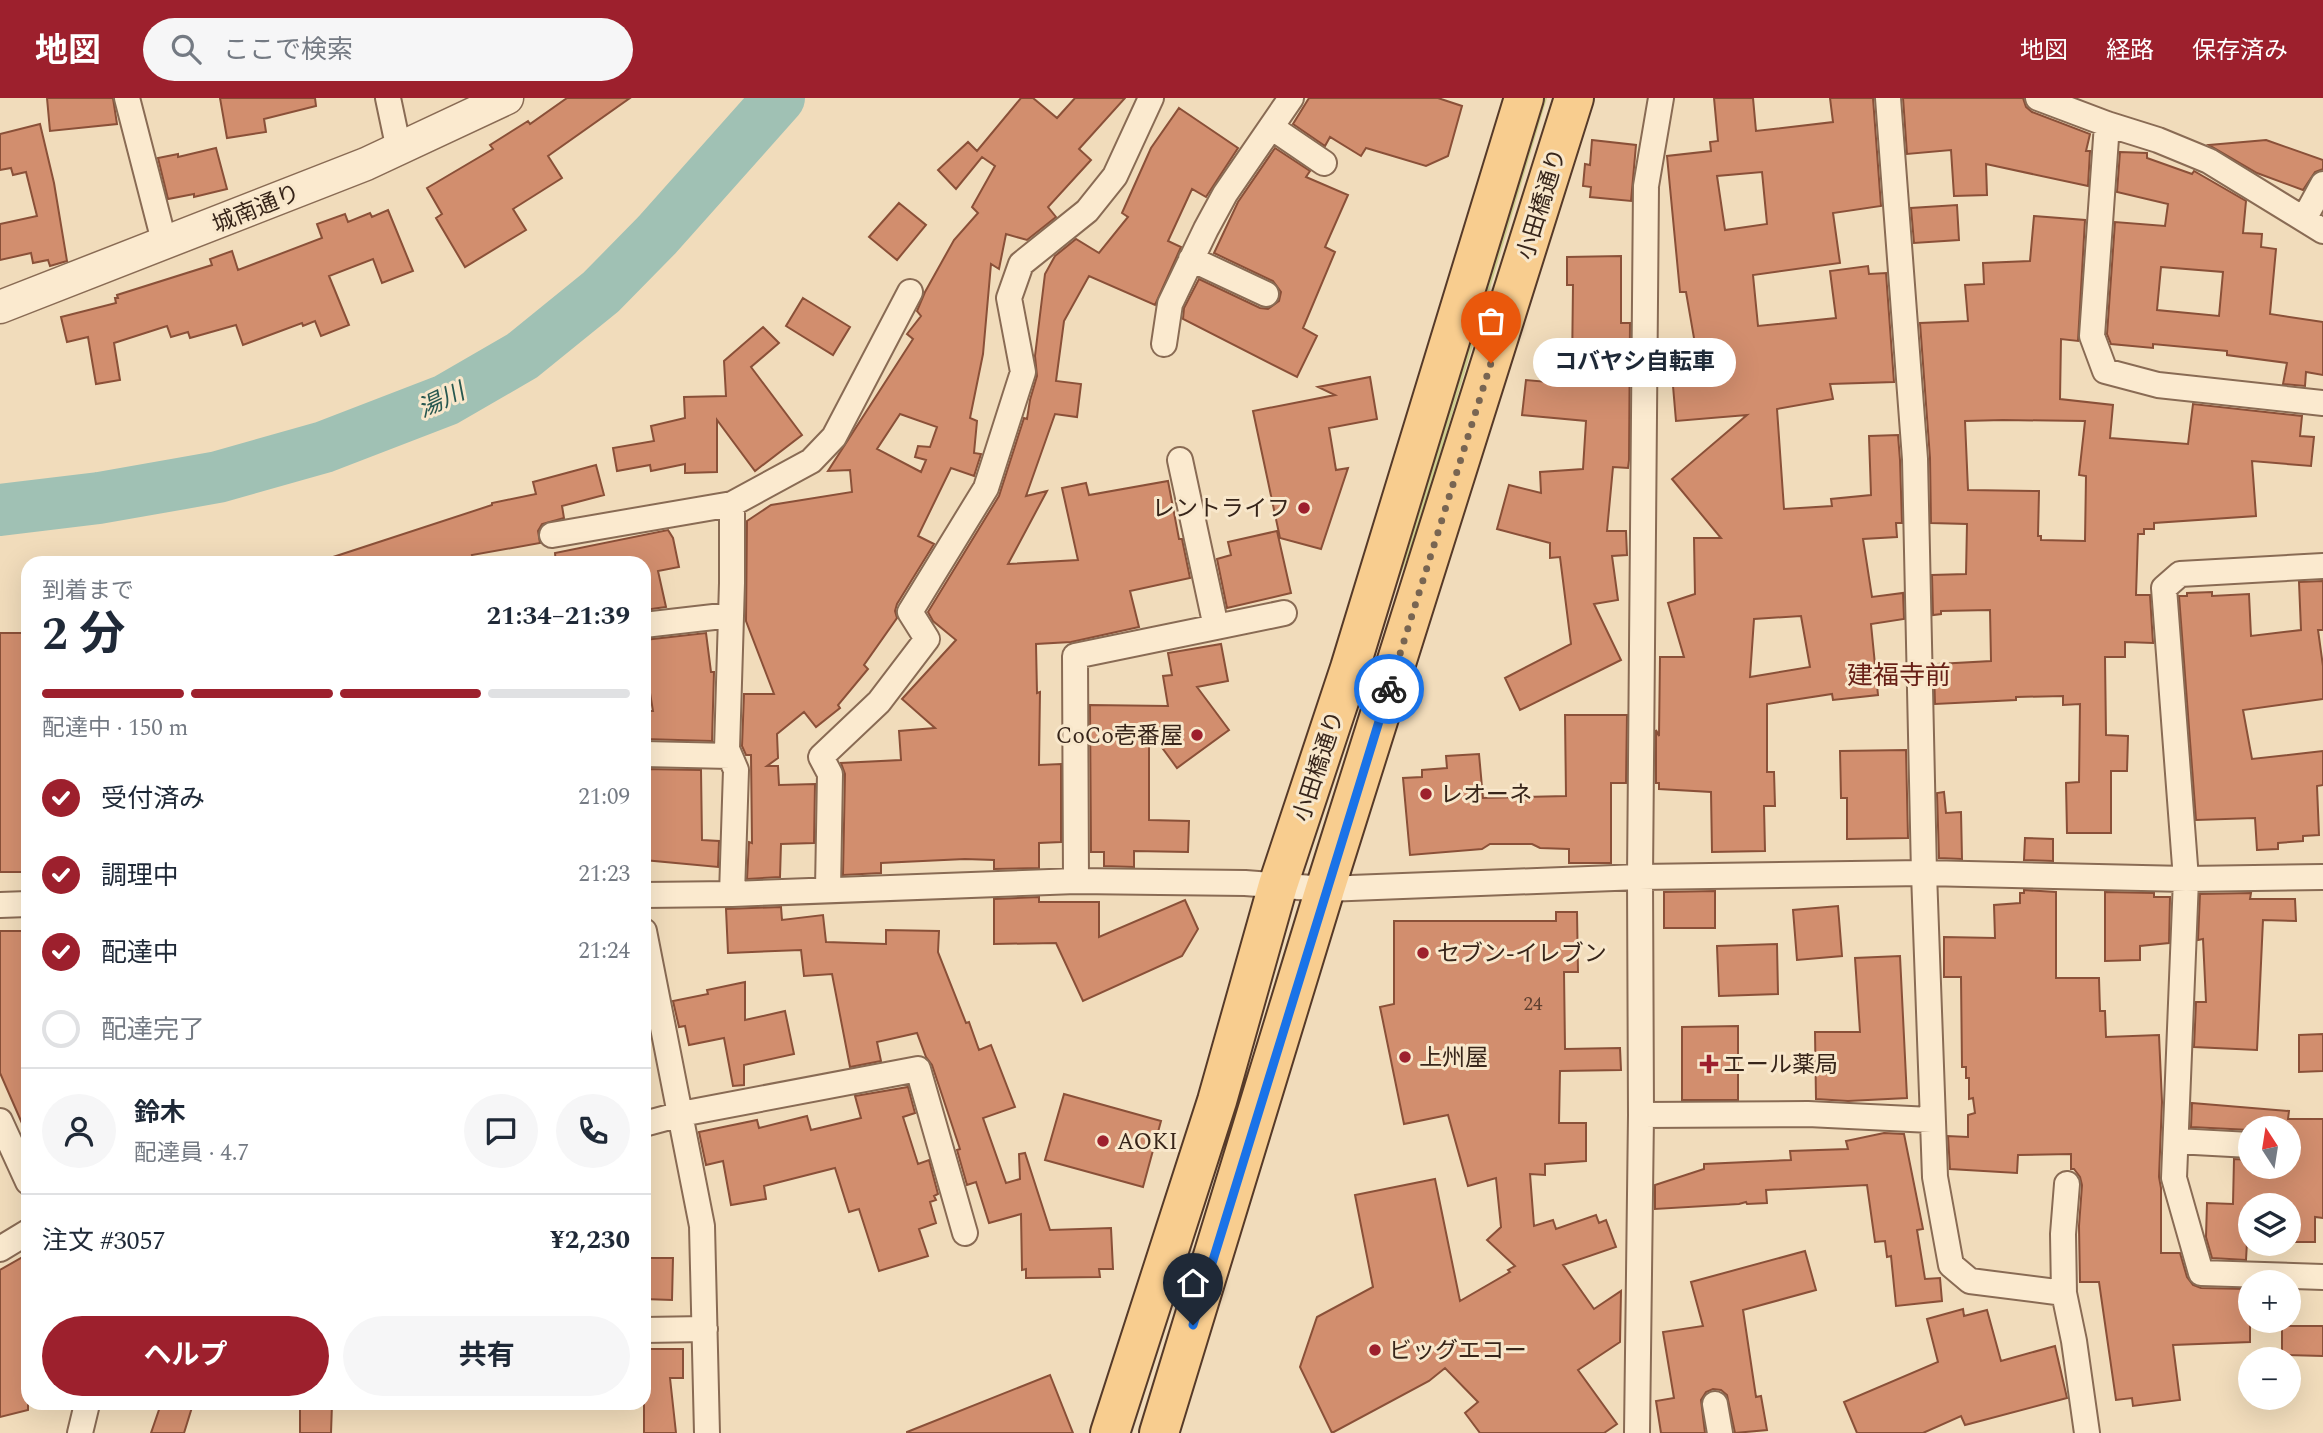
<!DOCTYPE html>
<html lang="ja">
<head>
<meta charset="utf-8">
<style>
	:root { --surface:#fff; --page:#f6f6f7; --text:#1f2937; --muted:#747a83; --line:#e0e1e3; --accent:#9d202d }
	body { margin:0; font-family:Spectral,"Noto Sans JP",serif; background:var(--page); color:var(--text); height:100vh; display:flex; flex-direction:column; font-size:26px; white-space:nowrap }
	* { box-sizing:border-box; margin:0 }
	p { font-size:23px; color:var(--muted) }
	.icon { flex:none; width:38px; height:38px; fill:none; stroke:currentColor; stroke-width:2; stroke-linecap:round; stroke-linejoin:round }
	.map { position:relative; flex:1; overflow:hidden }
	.drawer { position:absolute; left:21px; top:458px; width:630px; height:854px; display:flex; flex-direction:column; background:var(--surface); border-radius:21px; box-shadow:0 7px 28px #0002 }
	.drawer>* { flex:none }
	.needle { width:46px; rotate:348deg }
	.buttons { position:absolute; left:2238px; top:1018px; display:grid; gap:14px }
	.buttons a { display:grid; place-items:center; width:63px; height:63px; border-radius:50%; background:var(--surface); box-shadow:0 7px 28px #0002; font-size:35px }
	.pin { position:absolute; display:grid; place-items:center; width:60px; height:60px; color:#fff; margin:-72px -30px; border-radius:50% 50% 50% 0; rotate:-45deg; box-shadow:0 0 7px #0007 }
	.pin .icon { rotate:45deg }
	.courier { position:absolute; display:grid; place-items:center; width:70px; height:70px; margin:-35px; border:5px solid #1a73e8; border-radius:50%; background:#fff; color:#222; box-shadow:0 2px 9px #0007 }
	.bubble { position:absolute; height:49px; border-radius:24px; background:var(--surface); box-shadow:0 7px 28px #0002; font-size:23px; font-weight:700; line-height:49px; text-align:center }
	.summary em { font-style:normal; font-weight:700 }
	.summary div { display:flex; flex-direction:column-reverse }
	.summary { display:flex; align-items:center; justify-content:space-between; height:119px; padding:0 21px }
	h1 { font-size:46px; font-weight:700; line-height:52px }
	.bar { display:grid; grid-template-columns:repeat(4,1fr); gap:10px 7px; align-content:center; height:84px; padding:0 21px }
	.bar i { height:9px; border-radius:5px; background:var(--line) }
	.bar .current { background:var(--accent) }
	.bar p { grid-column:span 4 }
	.line { display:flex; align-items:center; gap:18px; padding:0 21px; border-top:2px solid var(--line) }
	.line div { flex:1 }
	.round { display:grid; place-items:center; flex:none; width:74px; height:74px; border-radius:37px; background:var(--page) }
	ol { padding:0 21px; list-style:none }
	li { display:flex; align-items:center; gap:21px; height:77px }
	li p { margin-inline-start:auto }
	li .icon { padding:7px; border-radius:50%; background:var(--accent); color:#fff; stroke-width:4 }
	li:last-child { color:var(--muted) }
	li i { width:38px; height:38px; border:4px solid var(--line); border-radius:50% }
	.primary-button { display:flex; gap:14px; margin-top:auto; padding:14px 21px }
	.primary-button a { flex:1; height:80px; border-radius:42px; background:var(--accent); color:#fff; font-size:28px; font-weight:700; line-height:80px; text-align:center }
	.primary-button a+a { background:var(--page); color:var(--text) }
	header { display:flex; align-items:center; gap:42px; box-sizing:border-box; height:98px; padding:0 35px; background:var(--accent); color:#fff }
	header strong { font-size:33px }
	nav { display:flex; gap:38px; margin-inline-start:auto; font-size:24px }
	.search { width:490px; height:63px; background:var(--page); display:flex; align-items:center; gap:18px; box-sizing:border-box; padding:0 24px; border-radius:38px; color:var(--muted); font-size:26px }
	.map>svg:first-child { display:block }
	.green { fill:#cecf8f }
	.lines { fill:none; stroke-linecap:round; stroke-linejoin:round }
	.river { stroke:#a0c1b4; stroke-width:52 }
	.building { fill:#d28e6e; stroke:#8a5038; stroke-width:2; fill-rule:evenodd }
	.minor-casing { stroke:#896b54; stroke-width:28 }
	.tertiary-casing { stroke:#896b54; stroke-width:35 }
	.primary-casing { stroke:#563a29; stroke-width:42 }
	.minor { stroke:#fbeacf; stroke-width:24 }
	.tertiary { stroke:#fbeacf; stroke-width:32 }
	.primary { stroke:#f8cd8f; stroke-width:38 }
	.done { stroke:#786552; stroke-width:7; stroke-dasharray:0 12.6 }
	.route { stroke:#1a73e8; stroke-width:9 }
	.poi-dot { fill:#9d202d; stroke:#f8e7cb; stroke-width:2.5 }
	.labels { text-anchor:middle; stroke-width:6; stroke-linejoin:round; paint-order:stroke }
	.number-label { font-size:19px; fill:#5e3f2f }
	.street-label { font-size:23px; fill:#37251a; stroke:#f8e7cb }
	.poi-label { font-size:23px; fill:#37251a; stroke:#f8e7cb; text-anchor:start }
	.water-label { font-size:24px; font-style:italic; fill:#285850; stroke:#f8e7cb }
	.quarter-label { font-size:26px; fill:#671f16; stroke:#f8e7cb }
</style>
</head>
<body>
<header>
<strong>地図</strong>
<div class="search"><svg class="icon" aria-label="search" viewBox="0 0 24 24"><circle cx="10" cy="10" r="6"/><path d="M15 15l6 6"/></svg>ここで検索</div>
<nav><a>地図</a><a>経路</a><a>保存済み</a></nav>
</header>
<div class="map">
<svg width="2323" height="1335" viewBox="0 0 2323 1335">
	<rect width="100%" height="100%" fill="#f1dcbb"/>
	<path class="green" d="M1538 0H1547L1415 440 1375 543Z"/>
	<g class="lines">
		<path class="river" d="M0 412 99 400 218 379 324 349 446 302 522 258 601 194 657 137 779 0"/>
	</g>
	<path class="building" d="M47 0H113L117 26 50 33Z
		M220 0H315L316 8 264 21 266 34 227 40Z
		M567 0H630L548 58 562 80 513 111 526 132 465 169 436 120 442 116 427 90 493 51 490 47 528 23 530 26Z
		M1021 0H1033L1057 20 1075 0H1125L1079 51 1091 62 1048 109 1056 119 1027 142 1006 136 999 171 991 166 983 256 970 320 977 323 974 355 981 356 974 378 951 370 918 438 934 446 897 506 895 513 897 520 864 567 868 571 838 607 840 610 816 629 804 614 777 636 778 660 767 668H778L779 687 815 686 814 745 781 746 780 779 747 781 749 744 752 745 751 657H746L742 648 744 596H774L746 523 747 423 771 407 852 394 850 372 828 373 913 241 907 236 921 218 917 213 925 194 954 142 978 115 972 109 995 68 982 59 956 91 938 72 968 44 977 53ZM900 316 937 329 930 349 918 348 915 359 926 362 921 374 877 351Z
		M1309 0H1438L1462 8 1448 58 1426 68 1366 50 1361 58 1330 39 1325 48 1293 26Z
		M1714 0H1753L1756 33 1833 24 1830 0H1873L1881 108 1833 115 1840 165 1753 177 1758 228 1836 220 1830 173 1868 168 1869 176 1886 175 1894 284 1830 286 1833 301 1777 311 1784 411 1832 408 1831 401 1871 397 1869 338 1898 337 1900 362 1902 425H1896L1897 439 1863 441 1872 499 1903 495 1904 521 1871 526 1878 597 1833 602 1832 596 1767 606V674H1774L1775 708H1764L1765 753 1712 754 1711 694 1659 691V685H1656V632L1659 638 1660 559H1684L1668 505 1695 496 1694 440H1721L1672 381 1747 317 1676 323 1673 288 1702 286 1686 194H1680L1667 58 1711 53 1710 44 1718 43ZM1762 74 1767 126 1725 132 1717 78ZM1801 518 1810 569 1750 579 1754 521Z
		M1903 0H2023L2026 9 2032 14 2090 36 2086 53H2090L2088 88 1986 66 1987 97 1954 98 1951 52 1907 56Z
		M1179 10 1238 50 1206 99 1192 91 1168 143 1181 149 1155 207 1089 178 1064 223 1056 283 1081 286 1077 319 1055 316 1026 398 1047 393 1008 466 1078 462 1062 390 1086 385 1089 397 1168 383 1179 441H1182L1190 480 1130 493 1139 529 1071 544 1036 546 1037 595 1040 594 1039 667 1061 666V744L1039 745V770L994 771V762L965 761 881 765V775L843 777 845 676 841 665 901 662 899 633 935 630 902 601 956 542 933 523 928 514 999 398 1024 320 1027 321 1030 302 1037 278 1035 258 1045 176 1055 158 1076 141 1099 155 1128 119 1122 115 1151 50Z
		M40 26 54 85 67 163 50 168 48 162 33 165 31 155 0 162V126L37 118 26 74 13 77 11 70 0 72V36Z
		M1592 42 1636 47 1631 103 1590 99 1591 89 1583 88 1585 66 1590 67Z
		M2266 42 2323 62V71L2315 74 2303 92 2257 75 2209 47Z
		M216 50 227 91 194 99V96L168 101 158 60 178 56V59Z
		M1275 50 1310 73 1306 79 1348 97 1325 149 1335 154 1303 230 1317 238 1297 279 1183 221 1184 210 1199 181 1260 210 1268 211 1279 203 1281 194 1273 183 1214 155 1238 104Z
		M2120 54 2147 55V60L2192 76 2194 73 2246 103 2243 135 2262 136 2261 149 2276 151 2270 216 2323 224V277L2306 274 2305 288 2283 286 2287 265 2227 257V253L2153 246V250L2111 246 2107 236 2115 124 2165 128 2168 106 2117 94ZM2161 169 2223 174 2219 218 2157 212Z
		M899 105 926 127 897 162 869 139Z
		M1957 107 1959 142 1914 145 1911 110Z
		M388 112 413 173 382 185 373 161 329 178 349 227 321 238 315 223 303 228 302 225 243 247 236 227 190 240 188 234 171 239 167 228 114 245 120 282 96 286 88 239 67 244 61 219 116 205 115 200H118L117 197 212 167 210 161 232 153 238 172 322 140 317 126 345 116 348 124 370 115 372 119Z
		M2034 118 2085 122 2078 243 2061 241 2060 301 2113 307 2110 340 2188 346 2193 306 2302 318 2300 338 2314 339 2311 368 2252 363 2256 418 2154 425V431H2144V436H2138L2136 497H2150L2153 545 2125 544V559H2105L2106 637 2128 638 2127 673H2111V735H2067L2066 685 2079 684 2080 606 2063 607V598L2016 599V602L1935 606 1934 571H1939L1938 566 1991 563 1990 512 1941 513V516L1933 517 1932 477 1966 476 1967 426 1931 425 1930 360 1920 225 1968 223 1965 187 1984 186 1983 165 2030 163ZM2003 322 2085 323 2079 377 2086 378 2085 443 2041 442V438H2038L2039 393 1968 392 1965 323Z
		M1621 158V225H1630L1629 362 1628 370 1613 369 1607 433H1626L1627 457 1612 458 1618 502 1594 506 1621 562 1520 612 1505 580 1571 546 1560 459 1550 460V445L1497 431 1509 387 1541 395 1540 374 1583 371 1586 323 1522 317 1526 282 1559 285 1560 271H1572L1573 187H1567V159Z
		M803 200 850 229 833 257 786 228Z
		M763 229 779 245 751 269 802 337 755 373 717 322V374L685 375V366L651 373 650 367 617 373 613 350 654 343 651 328 685 320 684 299 726 298 724 263Z
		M1370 279 1377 321 1329 330 1336 372 1348 370 1321 451 1280 440 1253 313 1335 297 1318 289Z
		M596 367 604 397 562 408 564 420 542 426 538 433 540 445 472 457 475 466H328L327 461 492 407V405L536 396 533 384Z
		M668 432 673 440 679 469 658 473 666 509 644 512V466H556L555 455Z
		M1277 433 1291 495 1227 510 1217 461 1231 457 1228 444Z
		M2323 483V532H2318L2323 568V601L2243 612 2252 661 2323 653V687L2317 688 2319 737 2303 738V743L2278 745V751L2257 752 2255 720 2196 722 2179 498H2187V495L2212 494V498L2249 496 2251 538 2301 532 2299 484Z
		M0 535H28V638H25V684L26 774H0Z
		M706 535 711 574H714L712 643 644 641V613H653L644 559V542Z
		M1221 546 1228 583 1197 589 1229 632 1177 670 1149 632V722L1189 723 1188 754 1134 753V769L1104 768V754H1091L1090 607 1168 608 1163 578 1172 577 1168 555Z
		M1565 617H1627L1626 685H1611V765H1569V751L1540 750 1532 746H1490L1482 751 1410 757 1403 680 1422 679V672L1447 670 1446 658 1479 656 1483 700 1566 698Z
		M1906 652 1908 740 1847 741V700H1841L1840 653Z
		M644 671 701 672 702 742 719 743 718 769 644 762Z
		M1944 694 1946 715 1961 714 1962 761 1939 760 1937 695Z
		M2025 740 2053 741V763L2024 762Z
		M2024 792 2056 794V880H2099L2100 913H2105L2106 939 2159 937 2162 1004 2159 1079 2161 1090V1155H2180L2187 1179 2193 1187 2201 1190 2246 1191V1197H2250V1244L2173 1247 2180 1302 2133 1308 2132 1300 2116 1302 2099 1184H2080L2079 1128 2082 1087 2080 1079 2074 1071H2071V1056L2018 1057 2017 1075 1950 1071 1948 1038 1968 1039V1017L1975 1015 1973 1000 1969 1001V980H1966V969H1962L1961 879H1944V839L1995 840 1994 807 2020 805V795H2024Z
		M1715 793V830H1664V794Z
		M2105 794 2154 795V799H2170L2169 845 2140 848V862L2105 863Z
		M2251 795 2250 801H2295L2296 823 2263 822 2257 952 2194 949 2196 904H2206L2203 841 2198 842 2200 796Z
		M1039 799V804H1099V839L1185 802 1198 831 1182 858 1083 903 1056 845 994 846V801Z
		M1838 808 1842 858 1797 862 1793 812Z
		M781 809 782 822 823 817 826 844 886 846V832L939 833 938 854 966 925 969 924 979 952 991 947 1015 1009 983 1020 1006 1085 1020 1081 1019 1056 1025 1055 1050 1132 1111 1130 1113 1171H1099L1100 1179 1026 1180V1171L1022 1172 1021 1116 989 1125 976 1084 967 1087 957 1052 960 1051 932 967 926 959 917 935 877 944 881 963 850 969 832 876 804 878 801 852 728 855 726 811Z
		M1556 814H1577L1578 874H1564L1565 951 1620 950 1621 972 1560 973 1559 1025H1586V1063L1545 1066V1077L1530 1076 1534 1128 1553 1122 1556 1131 1596 1117 1599 1125 1606 1122 1616 1149 1563 1167 1594 1211 1621 1193 1620 1244 1578 1272 1617 1326 1604 1335H1480L1465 1315 1478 1304 1445 1270 1429 1283 1332 1335 1300 1269 1317 1219 1373 1189 1355 1097 1435 1081 1460 1203 1510 1174 1508 1172 1515 1168 1487 1142 1501 1129 1496 1080 1468 1088 1448 1017 1404 1026 1380 909 1394 906V823H1556Z
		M0 833H28V869H23V898L26 925H28V1039L0 975Z
		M1777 846 1778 896 1719 898 1717 848Z
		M1900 858 1907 1000 1848 1003 1816 1001 1815 934H1860L1855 860Z
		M745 884V922L785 913 794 956 744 967V987L733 988 724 940 689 947 685 928 679 929 673 903 708 896 707 892Z
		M1738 928V1002H1682V929Z
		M2323 936V973L2299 974V937Z
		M908 989 915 1015 903 1019 918 1066 929 1062 938 1096 934 1098 936 1102 930 1104 936 1125 919 1131 928 1158 879 1173 859 1111 849 1114 835 1070 764 1088 766 1101 731 1107 723 1063 706 1067 699 1034 757 1022 759 1030 807 1018 811 1032 861 1020 855 998Z
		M1064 996 1161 1023 1143 1089 1045 1062Z
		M2192 1005 2289 1013 2288 1021H2323V1120L2315 1119V1144H2289V1108H2250V1144H2247L2246 1162 2212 1160 2206 1139 2207 1105 2233 1106 2234 1061 2250 1062V1069H2289V1031L2250 1032 2191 1029Z
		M1884 1035 1904 1036 1923 1131 1917 1132 1925 1181 1940 1180 1942 1203 1896 1208 1891 1158 1887 1159 1885 1143 1875 1144 1867 1087 1766 1092 1767 1105 1747 1106 1746 1104 1739 1106 1655 1111V1087L1704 1071V1066L1791 1062 1790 1053 1848 1051 1846 1043Z
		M1805 1153 1816 1192 1743 1212 1756 1299 1761 1298 1767 1332 1735 1335 1727 1297 1721 1292 1713 1291 1706 1294 1701 1302 1705 1335H1661L1656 1303 1674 1300 1663 1234 1703 1228 1691 1184Z
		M28 1156V1312L0 1319V1172Z
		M646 1160H673L672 1202 644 1201V1168H646Z
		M1963 1211 1964 1218 1987 1212 2001 1263 2055 1248 2067 1300 1965 1327 1961 1318 1923 1335H1857L1844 1304 1938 1264 1927 1221Z
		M2282 1228H2323V1258L2282 1257Z
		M644 1251H683V1280H670L676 1335H644Z
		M1050 1277 1073 1335H907V1334Z
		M161 1306H193L184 1335H151Z
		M310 1306H332L331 1335H300V1307L310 1308Z"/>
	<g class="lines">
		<defs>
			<path id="minor" d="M127 0 165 147
				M388 0 399 52
				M1888 0 1915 361 1924 775 1935 1079 1951 1167 1970 1183 2064 1195 2074 1243 2087 1335
				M2038 0 2107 26 2158 42 2209 63 2323 133
				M2107 26 2092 238 2105 273 2158 287 2323 305
				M1271 29 1324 65
				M2304 121 2323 86
				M1191 161 1266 196
				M1164 246 1170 206 1206 131 1225 96 1291 0
				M1180 362 1216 529
				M552 437 732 406
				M2323 468 2180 476 2164 490 2186 781 2174 1080 2201 1175 2323 1179
				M644 527 731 517
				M644 656 730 658
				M1076 783 1075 558 1284 515
				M828 791 830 676 821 659 879 604 927 541 910 514 986 390 1023 274 1009 200 1021 166 1087 113 1115 78 1151 0
				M732 796 736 672 727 651 732 485V406L811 363 834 339 910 194
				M644 797 732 796 1076 783 1245 785 1325 791 1640 779 1924 775 2186 781 2323 779
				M0 807 28 806
				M644 833 702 1128 707 1335
				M1641 1017 1808 1016 1931 1022
				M0 1023 28 1084
				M644 1026 681 1016 918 971 965 1135
				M2176 1043 2250 1047
				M0 1151 28 1134
				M2064 1195 2063 1136 2067 1086
				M644 1232 705 1231
				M1715 1306 1720 1335
				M80 1335 87 1306
				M1637 1335 1641 1017 1640 779 1646 88 1661 0"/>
			<path id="tertiary" d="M0 209 366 66 507 0"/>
			<path id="primary" d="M1110 1335 1217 1003 1278 787 1350 570 1524 0
				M1159 1335 1325 791 1574 0"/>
		</defs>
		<use href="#minor" class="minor-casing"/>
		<use href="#tertiary" class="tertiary-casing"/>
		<use href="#primary" class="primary-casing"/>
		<use href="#minor" class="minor"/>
		<use href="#tertiary" class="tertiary"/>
		<use href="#primary" class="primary"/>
	</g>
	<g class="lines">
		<path class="done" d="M1389 591 1491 265"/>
		<path class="route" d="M1193 1227 1389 591"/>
	</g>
	<g class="poi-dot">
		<circle cx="1304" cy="410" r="7"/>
		<circle cx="1197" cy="637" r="7"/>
		<circle cx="1426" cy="696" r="7"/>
		<circle cx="1423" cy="855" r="7"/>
		<circle cx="1405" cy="959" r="7"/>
		<path d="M1705.5 955.5h7v7h7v7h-7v7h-7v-7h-7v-7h7z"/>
		<circle cx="1103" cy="1043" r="7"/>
		<circle cx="1375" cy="1252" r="7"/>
	</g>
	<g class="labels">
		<g class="number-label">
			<text x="1533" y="912">24</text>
		</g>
		<g class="street-label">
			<text transform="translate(1541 106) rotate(-73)" y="8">小田橋通り</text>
			<text transform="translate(256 110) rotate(-22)" y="8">城南通り</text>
			<text transform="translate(1318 668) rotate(-72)" y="8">小田橋通り</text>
		</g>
		<g class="poi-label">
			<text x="1290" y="418" text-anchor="end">レントライフ</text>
			<text x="1183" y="645" text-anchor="end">CoCo壱番屋</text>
			<text x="1440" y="704">レオーネ</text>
			<text x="1437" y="863">セブン-イレブン</text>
			<text x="1419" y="967">上州屋</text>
			<text x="1723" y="974">エール薬局</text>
			<text x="1117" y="1051">AOKI</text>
			<text x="1389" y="1260">ビッグエコー</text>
		</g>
		<g class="water-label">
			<text transform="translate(441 302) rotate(-25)" y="8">湯川</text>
		</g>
		<g class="quarter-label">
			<text x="1899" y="586">建福寺前</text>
		</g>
	</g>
</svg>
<div class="buttons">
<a><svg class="needle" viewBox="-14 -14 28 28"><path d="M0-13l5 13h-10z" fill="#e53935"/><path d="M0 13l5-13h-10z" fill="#747a83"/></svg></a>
<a><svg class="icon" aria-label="layers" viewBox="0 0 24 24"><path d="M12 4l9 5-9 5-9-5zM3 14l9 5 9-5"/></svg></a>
<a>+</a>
<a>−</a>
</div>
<div class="pin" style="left:1491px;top:265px;background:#ea580c"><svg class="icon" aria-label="bag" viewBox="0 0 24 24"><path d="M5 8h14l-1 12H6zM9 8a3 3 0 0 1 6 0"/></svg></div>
<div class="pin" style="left:1193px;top:1227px;background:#1f2937"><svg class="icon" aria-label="home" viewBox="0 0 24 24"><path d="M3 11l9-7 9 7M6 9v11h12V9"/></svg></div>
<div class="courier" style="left:1389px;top:591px"><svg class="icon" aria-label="bike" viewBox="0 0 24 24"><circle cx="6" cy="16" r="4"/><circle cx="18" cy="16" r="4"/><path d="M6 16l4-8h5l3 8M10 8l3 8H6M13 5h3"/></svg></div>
<div class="bubble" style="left:1533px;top:240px;width:203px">コバヤシ自転車</div>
<section class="drawer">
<div class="summary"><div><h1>2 分</h1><p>到着まで</p></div><em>21:34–21:39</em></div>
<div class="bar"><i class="current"></i><i class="current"></i><i class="current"></i><i></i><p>配達中 · 150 m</p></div>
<ol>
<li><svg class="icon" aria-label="check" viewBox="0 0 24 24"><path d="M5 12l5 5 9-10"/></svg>受付済み<p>21:09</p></li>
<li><svg class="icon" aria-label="check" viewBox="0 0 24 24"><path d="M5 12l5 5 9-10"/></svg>調理中<p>21:23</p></li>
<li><svg class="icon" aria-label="check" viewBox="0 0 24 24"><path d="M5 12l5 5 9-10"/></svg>配達中<p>21:24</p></li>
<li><i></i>配達完了</li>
</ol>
<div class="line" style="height:126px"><a class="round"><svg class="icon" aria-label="person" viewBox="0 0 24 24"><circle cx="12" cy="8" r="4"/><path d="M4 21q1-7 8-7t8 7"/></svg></a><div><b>鈴木</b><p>配達員 · 4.7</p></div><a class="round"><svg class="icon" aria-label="chat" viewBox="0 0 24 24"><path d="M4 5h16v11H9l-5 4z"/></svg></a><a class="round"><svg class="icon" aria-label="phone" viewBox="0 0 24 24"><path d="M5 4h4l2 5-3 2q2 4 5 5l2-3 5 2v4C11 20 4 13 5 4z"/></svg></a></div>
<div class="line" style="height:91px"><div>注文 #3057</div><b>¥2,230</b></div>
<div class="primary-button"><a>ヘルプ</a><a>共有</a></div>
</section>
</div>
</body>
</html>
